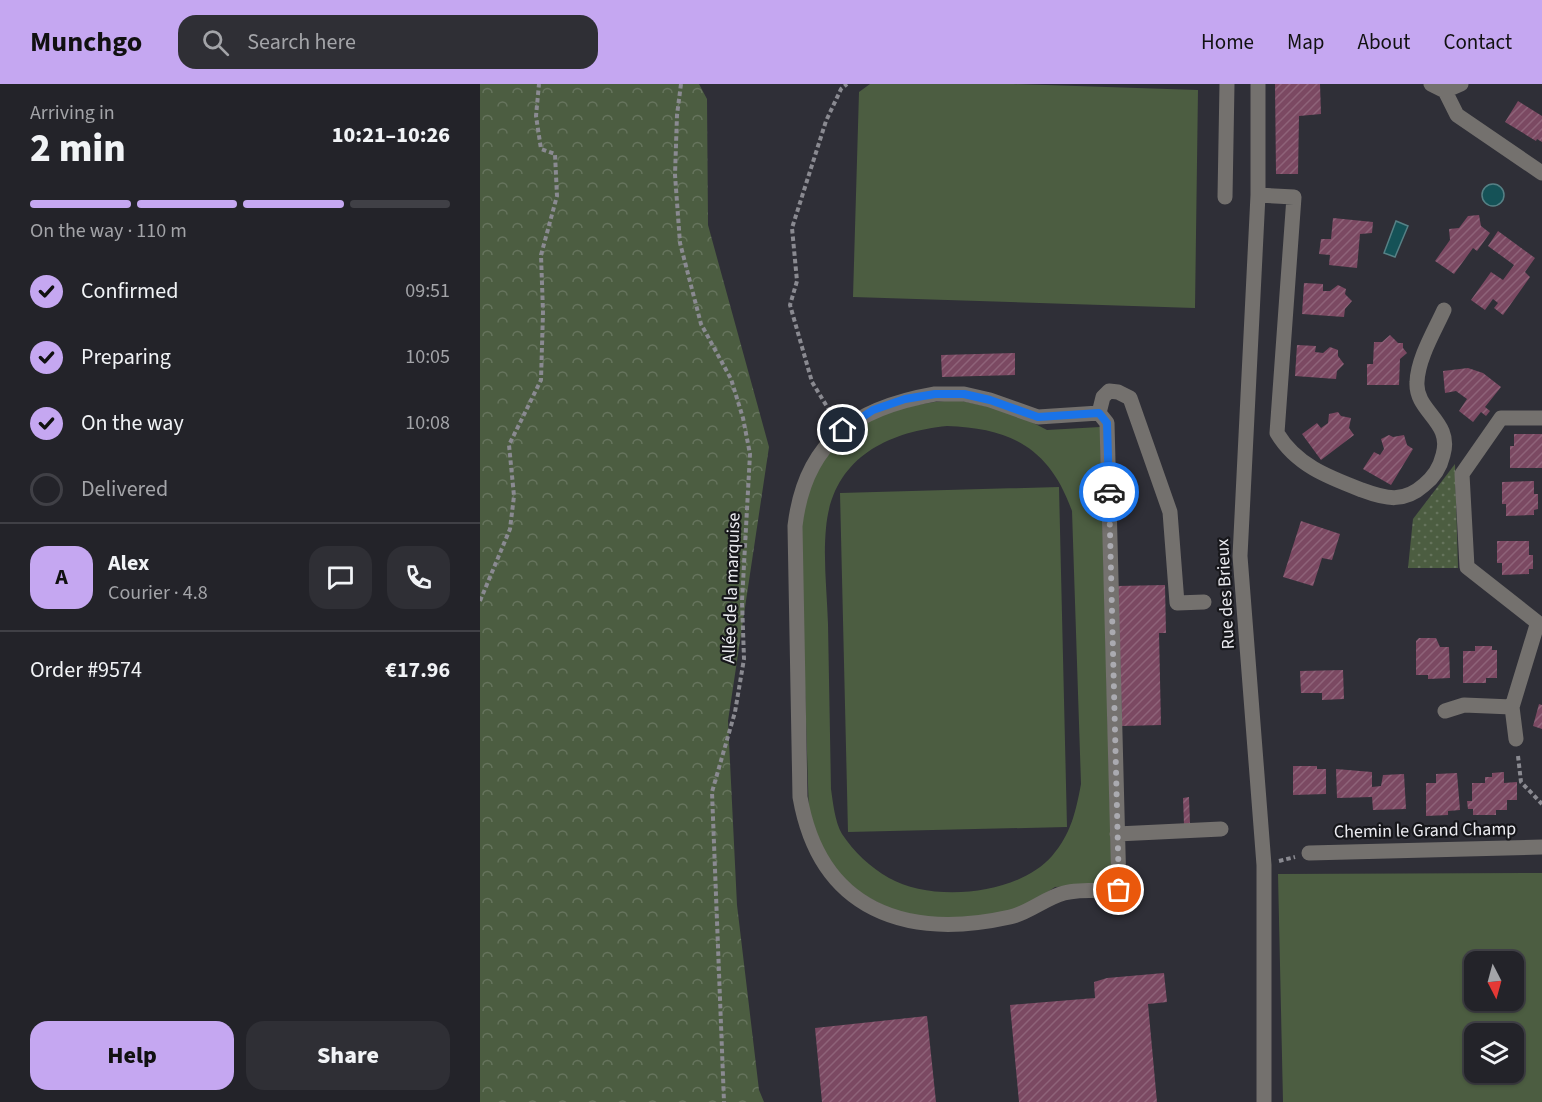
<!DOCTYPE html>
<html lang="en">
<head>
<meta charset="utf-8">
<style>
	:root { --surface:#232329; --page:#2f2f35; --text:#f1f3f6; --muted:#a3a4a8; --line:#404046; --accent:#c5a7f1 }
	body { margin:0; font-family:"Source Sans 3",sans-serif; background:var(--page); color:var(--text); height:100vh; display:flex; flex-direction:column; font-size:22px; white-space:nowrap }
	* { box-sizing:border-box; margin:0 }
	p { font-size:20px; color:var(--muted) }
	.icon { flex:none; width:33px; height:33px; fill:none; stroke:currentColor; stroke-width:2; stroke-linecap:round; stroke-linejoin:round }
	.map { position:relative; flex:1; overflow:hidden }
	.drawer { display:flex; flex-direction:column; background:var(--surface); width:480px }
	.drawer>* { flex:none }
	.needle { width:39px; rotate:174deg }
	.controls { position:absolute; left:984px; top:867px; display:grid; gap:12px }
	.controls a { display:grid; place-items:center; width:60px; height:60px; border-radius:12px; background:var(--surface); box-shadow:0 2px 4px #0004,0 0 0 2px var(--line); font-size:30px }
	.pin { position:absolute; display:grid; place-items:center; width:51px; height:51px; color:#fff; margin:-26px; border:3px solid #fff; border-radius:50%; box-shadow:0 2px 6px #0007 }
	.courier { position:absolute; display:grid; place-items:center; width:60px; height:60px; margin:-30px; border:4px solid #1a73e8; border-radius:50%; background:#fff; color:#222; box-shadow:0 2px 8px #0007 }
	.head em { font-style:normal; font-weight:800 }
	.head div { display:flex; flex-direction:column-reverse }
	.head { display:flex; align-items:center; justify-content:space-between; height:102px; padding:0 30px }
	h1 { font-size:39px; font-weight:800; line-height:45px }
	.bar { display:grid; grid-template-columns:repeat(4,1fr); gap:9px 6px; align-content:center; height:72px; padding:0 30px }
	.bar i { height:8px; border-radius:4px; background:var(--line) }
	.bar .current { background:var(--accent) }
	.bar p { grid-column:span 4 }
	.line { display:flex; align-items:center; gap:15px; padding:0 30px; border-top:2px solid var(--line) }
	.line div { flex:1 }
	.round { display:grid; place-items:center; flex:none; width:63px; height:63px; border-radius:18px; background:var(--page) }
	ol { padding:0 30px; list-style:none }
	li { display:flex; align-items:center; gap:18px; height:66px }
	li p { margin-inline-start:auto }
	li .icon { padding:6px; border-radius:50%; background:var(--accent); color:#111; stroke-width:4 }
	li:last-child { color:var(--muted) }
	li i { width:33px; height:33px; border:3px solid var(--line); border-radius:50% }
	.cta { display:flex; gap:12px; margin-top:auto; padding:12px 30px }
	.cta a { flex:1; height:69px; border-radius:18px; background:var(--accent); color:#111; font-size:24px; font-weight:800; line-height:69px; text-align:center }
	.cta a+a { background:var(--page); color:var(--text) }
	header { display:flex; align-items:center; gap:36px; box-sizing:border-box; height:84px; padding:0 30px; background:var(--accent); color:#111 }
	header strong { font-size:28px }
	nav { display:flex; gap:33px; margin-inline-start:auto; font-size:21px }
	.search { width:420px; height:54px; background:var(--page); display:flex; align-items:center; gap:15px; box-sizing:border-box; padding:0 21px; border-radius:18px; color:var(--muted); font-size:22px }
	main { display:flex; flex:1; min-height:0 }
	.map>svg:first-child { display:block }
	.grass { fill:#4c5d41; fill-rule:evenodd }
	.forest { fill:url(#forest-crowns) }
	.park { fill:url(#park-dots) }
	.water { fill:#155257; stroke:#568085; stroke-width:1.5 }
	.building { fill:url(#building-hatch) }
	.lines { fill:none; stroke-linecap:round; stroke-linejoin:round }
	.path { stroke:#8a8a91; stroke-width:4; stroke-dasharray:4.5 3; stroke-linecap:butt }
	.minor { stroke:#74716e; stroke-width:15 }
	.done { stroke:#aaaab0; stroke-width:6; stroke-dasharray:0 10.8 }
	.route { stroke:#1a73e8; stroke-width:8 }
	.labels { text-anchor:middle; stroke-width:4.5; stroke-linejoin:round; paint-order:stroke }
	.street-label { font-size:18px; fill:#ececf1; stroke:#17171b }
</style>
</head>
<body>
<header>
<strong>Munchgo</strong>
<div class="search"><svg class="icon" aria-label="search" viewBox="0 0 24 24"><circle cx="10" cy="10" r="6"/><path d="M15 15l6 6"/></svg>Search here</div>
<nav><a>Home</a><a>Map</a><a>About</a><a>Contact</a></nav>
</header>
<main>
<section class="drawer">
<div class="head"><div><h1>2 min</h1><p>Arriving in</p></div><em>10:21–10:26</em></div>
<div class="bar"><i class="current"></i><i class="current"></i><i class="current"></i><i></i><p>On the way · 110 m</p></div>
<ol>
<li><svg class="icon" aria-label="check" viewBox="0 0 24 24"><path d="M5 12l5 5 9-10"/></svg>Confirmed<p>09:51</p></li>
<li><svg class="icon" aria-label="check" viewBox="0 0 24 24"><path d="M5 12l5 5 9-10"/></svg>Preparing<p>10:05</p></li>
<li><svg class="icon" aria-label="check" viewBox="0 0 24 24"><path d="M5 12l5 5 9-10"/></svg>On the way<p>10:08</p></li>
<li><i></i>Delivered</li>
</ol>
<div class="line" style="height:108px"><b class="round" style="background:var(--accent);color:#111">A</b><div><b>Alex</b><p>Courier · 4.8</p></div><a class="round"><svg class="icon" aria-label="chat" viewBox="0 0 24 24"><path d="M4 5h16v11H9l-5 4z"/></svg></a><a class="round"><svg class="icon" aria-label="phone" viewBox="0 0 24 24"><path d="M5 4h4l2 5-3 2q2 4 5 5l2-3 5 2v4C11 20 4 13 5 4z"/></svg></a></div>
<div class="line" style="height:78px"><div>Order #9574</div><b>€17.96</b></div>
<div class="cta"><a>Help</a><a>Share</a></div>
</section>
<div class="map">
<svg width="1062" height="1018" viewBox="0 0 1062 1018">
	<defs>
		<pattern id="forest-crowns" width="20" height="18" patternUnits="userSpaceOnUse" patternTransform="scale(1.5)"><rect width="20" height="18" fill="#4c5d41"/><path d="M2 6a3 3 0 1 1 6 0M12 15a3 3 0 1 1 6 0" fill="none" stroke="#66745d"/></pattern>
		<pattern id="park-dots" width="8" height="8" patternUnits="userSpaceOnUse" patternTransform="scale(1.5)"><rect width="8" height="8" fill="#4c5d41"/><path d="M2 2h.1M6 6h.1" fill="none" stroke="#66745d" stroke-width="1.8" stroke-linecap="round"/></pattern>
		<pattern id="building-hatch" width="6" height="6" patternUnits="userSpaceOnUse" patternTransform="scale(1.5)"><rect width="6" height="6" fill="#7b4962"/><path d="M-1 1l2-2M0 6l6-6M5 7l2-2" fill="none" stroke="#8e6379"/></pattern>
	</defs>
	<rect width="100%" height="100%" fill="#2f2f37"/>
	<path class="grass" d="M390 0H533L718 6 715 224 373 213 379 8Z
		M478 316 532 328 567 346 620 343 632 800 575 803 551 819 526 828 469 838 412 826 384 811 360 792 341 767 329 732 320 444C322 432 322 418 326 407 350 342 415 319 478 316ZM467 342C532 344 570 365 592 427L601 700C596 727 591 750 572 772 538 811 453 819 409 794 390 783 374 768 362 750 355 738 353 719 351 705 350 650 349 595 348 540 347 509 343 475 346 444 352 375 406 348 467 342Z
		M579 403 587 743 368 748 360 409Z
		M1062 789V1018H803L798 790ZM994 878H1034V916H994ZM994 950H1034V988H994Z"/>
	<path class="forest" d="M0 0H219L227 15 228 141 289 363 248 637 257 821 279 1006 284 1018H0Z"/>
	<path class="park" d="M975 380 978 484H928L933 435Z"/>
	<path class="water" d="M1002 111a11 11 0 1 1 22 0a11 11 0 1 1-22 0Z
		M916 137 928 142 915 173 904 169Z"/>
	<path class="building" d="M795 0H840L841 30 819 32 818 90H796Z
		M1038 17 1062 32V58L1057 55 1056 57 1025 38Z
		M999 131 1001 142 1010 149 997 167 993 164 974 190 955 177 970 156 969 145 979 144 988 132Z
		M853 134 893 138 892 149 880 150 877 184 849 181 850 171 839 170 841 155H851Z
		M1018 147 1055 174 1045 188 1050 193 1023 231 1014 224 1018 219 1013 215 1005 226 991 216 1011 188 1023 196 1034 181 1008 162Z
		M824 199 843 200V207H850L858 201 866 205 865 210 872 217 865 225 864 233 822 230Z
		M910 251 918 259H923V264L927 269 920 275 919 301H887V280H893L894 258H902Z
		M817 261 836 262 835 268 843 269 850 263 858 266V272L864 280 857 287 856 295 815 292Z
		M535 269V291L462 293 461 271Z
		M988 284 1003 289 1021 303 1005 323 1010 327 1006 332 1001 328 993 338 979 327 987 315 976 307 965 309 963 287Z
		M858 328 861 332 871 334 869 344 874 351 841 376 822 350 837 339 841 344 848 339 849 330Z
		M1034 350H1062V384H1030V362H1034Z
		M909 351 913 353 924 351 927 361 933 365 911 401 883 385 894 368 900 371 904 365 901 355Z
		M1054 397V410H1058V425L1054 426V431L1026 432V420H1022V398Z
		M821 437 860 450 852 476 842 474 833 502 803 493Z
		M1017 457H1049V471H1053V485H1049V490L1022 491V479H1017Z
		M685 501 686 549H679L681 641 642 642 638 502Z
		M939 554H956L960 563H969L970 594 948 595V591H936V557Z
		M995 562H1012V566H1017V594H1006V599H983V567H995Z
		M863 586 864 615 842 616V609H821L820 587Z
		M1059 620 1062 621V645L1053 642Z
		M813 682H837V685H846V710L813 711Z
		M856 685 892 688V703L901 702 903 691 924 690 926 725 893 726 892 713 857 714Z
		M1024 688V699L1037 698V716H1027V726H1016V731H993V725H988L987 717H992V699H1005V693H1012V689Z
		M977 689 980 726 968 727V731L946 732V699H956V690Z
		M709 713 710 740 704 741 703 714Z
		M684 889 687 918 668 920 677 1018H539L530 921 615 914 614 898 627 894Z
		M447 932 456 1018H342L335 944Z"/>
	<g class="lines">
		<path class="path" d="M201 0 197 31 195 91 200 159 221 240 251 295 263 334 270 370 262 517 264 575 255 628 232 708 244 1018
			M354 334 332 298 310 221 317 197 312 144 346 37 361 5 367 0
			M0 517 30 445 34 412 29 361 61 296 63 228 61 171 77 112 75 70 61 65 56 32 59 0
			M1038 672 1041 698 1062 720
			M799 777 815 773"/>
		<path class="minor" d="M778 0V111L760 472 784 781V1018
			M951 0 965 7 981 0
			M965 7 977 31 1062 89
			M778 111 814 113 797 349C816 381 848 393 882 406 906 415 924 419 944 401 954 393 960 384 963 371 973 337 935 328 937 298 938 274 954 248 964 226
			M745 113 747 0
			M455 310H484L510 316 558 333 619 329 627 339 639 806C622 807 601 805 584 809 565 814 549 829 530 833 427 856 340 827 320 713L315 442C325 357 375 324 455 310Z
			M619 329 623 313 629 307 638 308 650 314 690 428 697 519 724 518
			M1062 334H1021L982 390 987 483 1062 542
			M965 627 984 621 1032 623
			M1036 655 1032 623 1057 541
			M637 750 741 745
			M829 769 1062 763"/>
	</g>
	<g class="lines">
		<path class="done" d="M629 408 639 806"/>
		<path class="route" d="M363 346 393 326 425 315 455 310H484L510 316 558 333 619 329 627 339 629 408"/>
	</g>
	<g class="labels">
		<g class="street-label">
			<text transform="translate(251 504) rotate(-88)" y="6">Allée de la marquise</text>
			<text transform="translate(745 510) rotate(-93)" y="6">Rue des Brieux</text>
			<text transform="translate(945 746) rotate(-1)" y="6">Chemin le Grand Champ</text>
		</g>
	</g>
</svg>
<div class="controls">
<a><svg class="needle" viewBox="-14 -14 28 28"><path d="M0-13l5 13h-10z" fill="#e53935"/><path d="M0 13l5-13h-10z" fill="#a3a4a8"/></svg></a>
<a><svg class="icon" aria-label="layers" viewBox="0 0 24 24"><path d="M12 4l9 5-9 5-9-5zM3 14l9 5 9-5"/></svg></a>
</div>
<div class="pin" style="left:639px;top:806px;background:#ea580c"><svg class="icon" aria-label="bag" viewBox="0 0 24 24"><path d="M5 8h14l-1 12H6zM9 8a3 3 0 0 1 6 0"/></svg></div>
<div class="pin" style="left:363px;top:346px;background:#1f2937"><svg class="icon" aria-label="home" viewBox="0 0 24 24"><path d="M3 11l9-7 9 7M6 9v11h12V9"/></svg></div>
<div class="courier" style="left:629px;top:408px"><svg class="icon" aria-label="car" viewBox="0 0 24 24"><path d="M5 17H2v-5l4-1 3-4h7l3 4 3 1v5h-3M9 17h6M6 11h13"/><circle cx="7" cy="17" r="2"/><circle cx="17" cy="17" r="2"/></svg></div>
</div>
</main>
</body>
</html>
